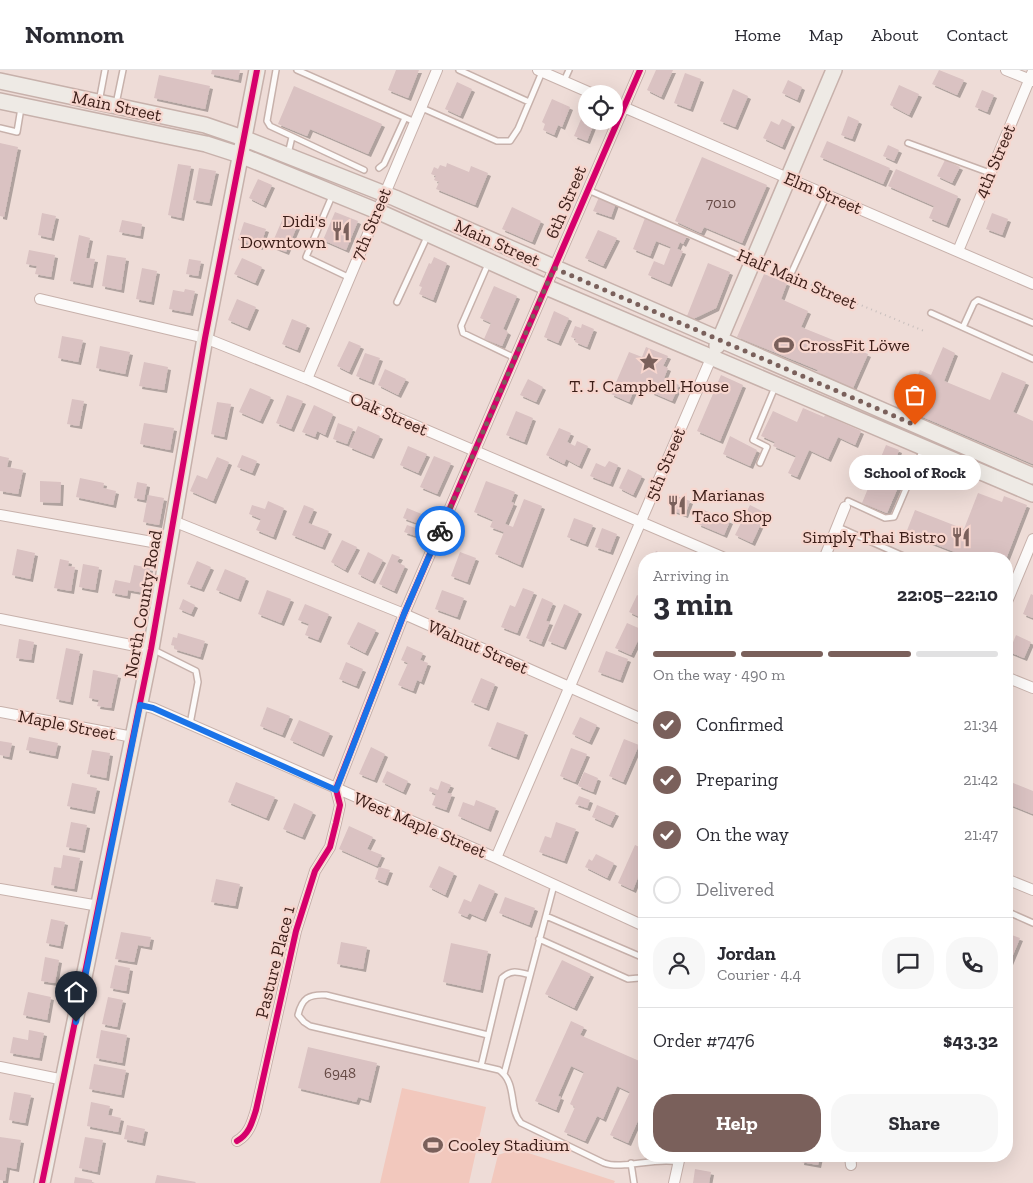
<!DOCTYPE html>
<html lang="en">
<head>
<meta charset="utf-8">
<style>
	:root { --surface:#fff; --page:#f7f7f7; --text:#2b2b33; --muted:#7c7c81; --line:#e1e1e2; --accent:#7a605b }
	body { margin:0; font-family:"Zilla Slab",serif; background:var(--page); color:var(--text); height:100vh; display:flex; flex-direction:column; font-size:19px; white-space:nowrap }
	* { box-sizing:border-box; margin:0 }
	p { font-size:16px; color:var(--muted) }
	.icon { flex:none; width:28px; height:28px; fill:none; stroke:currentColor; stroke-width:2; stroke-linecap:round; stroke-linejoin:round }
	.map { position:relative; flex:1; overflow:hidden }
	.side { position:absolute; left:638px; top:482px; width:375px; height:610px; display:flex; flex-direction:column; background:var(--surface); border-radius:20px; box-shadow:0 5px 20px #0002 }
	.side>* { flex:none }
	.fabs { position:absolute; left:578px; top:15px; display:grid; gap:10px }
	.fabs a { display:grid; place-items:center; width:45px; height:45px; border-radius:50%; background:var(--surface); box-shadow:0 5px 20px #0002; font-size:25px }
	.pin { position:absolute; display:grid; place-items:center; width:42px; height:42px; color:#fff; margin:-51px -21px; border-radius:50% 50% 50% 0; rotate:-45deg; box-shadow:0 0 5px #0007 }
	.pin .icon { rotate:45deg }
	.courier { position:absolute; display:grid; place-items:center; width:50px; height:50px; margin:-25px; border:4px solid #1a73e8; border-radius:50%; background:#fff; color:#222; box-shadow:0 1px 6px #0007 }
	.bubble { position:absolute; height:35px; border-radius:18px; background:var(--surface); box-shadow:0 5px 20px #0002; font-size:16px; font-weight:800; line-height:35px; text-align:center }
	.headline em { font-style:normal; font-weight:800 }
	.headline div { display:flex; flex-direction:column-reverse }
	.headline { display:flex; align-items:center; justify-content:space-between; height:85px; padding:0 15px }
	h1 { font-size:32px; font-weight:800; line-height:38px }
	.bar { display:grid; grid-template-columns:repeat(4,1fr); gap:8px 5px; align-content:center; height:60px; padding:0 15px }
	.bar i { height:6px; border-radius:4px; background:var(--line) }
	.bar .active { background:var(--accent) }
	.bar p { grid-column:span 4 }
	.line { display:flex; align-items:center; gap:12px; padding:0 15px; border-top:1px solid var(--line) }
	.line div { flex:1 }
	.round { display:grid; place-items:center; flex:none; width:52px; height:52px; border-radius:20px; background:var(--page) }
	ol { padding:0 15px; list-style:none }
	li { display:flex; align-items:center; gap:15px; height:55px }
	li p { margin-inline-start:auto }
	li .icon { padding:5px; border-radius:50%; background:var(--accent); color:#fff; stroke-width:4 }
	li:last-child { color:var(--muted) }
	li i { width:28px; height:28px; border:2px solid var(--line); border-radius:50% }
	.primary-button { display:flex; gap:10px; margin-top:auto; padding:10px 15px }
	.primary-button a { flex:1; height:58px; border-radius:20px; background:var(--accent); color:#fff; font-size:20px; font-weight:800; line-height:58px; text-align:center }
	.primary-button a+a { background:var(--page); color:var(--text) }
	header { display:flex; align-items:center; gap:30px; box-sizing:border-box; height:70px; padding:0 25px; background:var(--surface); border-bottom:1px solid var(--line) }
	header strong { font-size:24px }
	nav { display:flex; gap:28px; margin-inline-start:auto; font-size:18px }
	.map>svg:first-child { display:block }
	.green { fill:#f2c8bd }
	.building { fill:#dac2c2; filter:url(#shadow) }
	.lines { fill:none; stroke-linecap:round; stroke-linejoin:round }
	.lane-casing { stroke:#c7b1ab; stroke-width:8 }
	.street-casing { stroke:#c7b1ab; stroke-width:12 }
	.secondary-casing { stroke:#c7b1ab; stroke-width:18 }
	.path { stroke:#c7bebc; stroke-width:2; stroke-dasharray:1 4; stroke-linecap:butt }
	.lane { stroke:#fcfaf9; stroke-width:5 }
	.street { stroke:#fcfaf9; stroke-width:10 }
	.secondary { stroke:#eeeae5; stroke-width:15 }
	.cycleway-casing { stroke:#f7d6ce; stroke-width:9 }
	.cycleway { stroke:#d6006c; stroke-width:6 }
	.done { stroke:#7a605b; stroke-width:5; stroke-dasharray:0 9 }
	.route { stroke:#1a73e8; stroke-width:6 }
	.labels { text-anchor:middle; stroke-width:4.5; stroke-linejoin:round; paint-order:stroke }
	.number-label { font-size:15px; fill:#654944 }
	.street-label { font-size:18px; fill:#3c1e18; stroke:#f7d6ce }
	.poi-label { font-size:18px; fill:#3c1e18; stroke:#f7d6ce; text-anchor:start }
</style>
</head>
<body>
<header>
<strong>Nomnom</strong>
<nav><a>Home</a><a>Map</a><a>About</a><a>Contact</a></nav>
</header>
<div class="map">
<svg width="1033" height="1113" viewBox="0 0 1033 1113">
	<defs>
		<filter id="shadow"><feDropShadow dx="3" dy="3" stdDeviation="0" flood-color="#0004"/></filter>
	</defs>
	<rect width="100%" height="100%" fill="#eedcd7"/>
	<path class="green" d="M402 1018 486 1037 469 1113H380Z
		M516 1079 615 1111 614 1113H491L498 1085Z"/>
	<path class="building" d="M212 0H240L238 10 211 4Z
		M396 0H419L408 28 388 20Z
		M656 0H673L661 27 647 20Z
		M939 0 964 10 957 25 932 14Z
		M685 3 701 9 690 39 674 33Z
		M159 5 210 16 205 39 154 28Z
		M788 10 802 17 797 30 782 23Z
		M457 12 472 19 460 46 445 39Z
		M899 15 919 24 909 45 890 35Z
		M294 16 382 54 368 84 310 59 307 66 278 54Z
		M733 19 748 26 735 57 720 51Z
		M982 20 994 25 987 42 975 37Z
		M552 29 570 37 562 57 558 55 554 65 543 60 545 54 542 52Z
		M584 42 586 43V51H595L587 71 574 66Z
		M848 46 859 51 852 69 841 65Z
		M782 49 792 54 782 77 763 68 771 51 779 55Z
		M827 71 890 98 883 114 820 87Z
		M0 73 18 77 4 147 0 146Z
		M888 75 899 80 894 91 883 86Z
		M702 87 767 115 742 173 704 157 701 163 675 151Z
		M945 90 960 97 952 113 937 106Z
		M447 93 469 102 471 96 488 103 475 135 436 119 439 112 434 110 436 106 431 104 434 97 438 99 440 95 446 97Z
		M178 94 191 96 181 148 168 145Z
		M199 98 216 101 209 133 193 130Z
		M896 99 958 126 946 155 929 148 934 136 888 116Z
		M258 109 272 115 263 135 249 128Z
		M599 127 616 133 611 147 593 141Z
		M512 137 541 151 532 172 502 159Z
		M335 142 358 151 346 180 323 170Z
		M42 143 56 146 51 168 38 165Z
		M992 143 1008 149 1002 165 986 159Z
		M283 148 298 154 286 182 271 176Z
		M645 148 687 166 683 174 680 172 677 179 683 181 669 214 648 205 654 191 664 195 671 177 656 171 650 186 633 179Z
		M122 150 142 154 140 166 119 162Z
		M244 152 266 159 260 177 238 170Z
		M598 160 617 168 603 196 585 188Z
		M79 165 90 168 86 188 95 189 90 215 70 211Z
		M29 180 55 185 51 207 35 204 37 196 26 194Z
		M107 185 126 188 121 220 102 216Z
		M434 187 447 193 433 230 419 224 422 217 419 216 429 193 431 194Z
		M242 188 262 197 255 213 234 204Z
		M189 189 201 191 198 206 186 204Z
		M708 193 730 202 716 238 693 249 687 246Z
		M142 198 157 201 151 232 136 229Z
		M764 204 787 213 781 229 808 241 801 257 868 284 853 318 817 302 818 300 737 267Z
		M494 216 517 226 503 259 508 262 502 276 484 269 491 253 480 248Z
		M185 219 195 221 190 243 169 239 173 220 184 222Z
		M237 229 256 237 247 258 228 250Z
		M554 241 569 248 558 273 544 267Z
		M292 249 307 255 297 280 282 274Z
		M582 254 594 259 587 277 575 272 576 269 571 267 575 256 581 258Z
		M62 266 83 270 78 292 58 288Z
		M349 271 361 276 349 302 337 296Z
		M100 276 130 282 125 304 96 298Z
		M646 277 668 286 663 296 668 298 664 308 679 315 672 331 651 322 655 314 647 311 645 317 637 313 629 332 611 324 629 282 642 287Z
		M943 277 955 283 944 311 990 330 1002 302 1026 312 1013 342 1033 351V394L904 339 920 300 931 305Z
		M365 283 380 288 371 312 356 306Z
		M144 292 168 297 164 320 139 316Z
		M385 299 406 309 398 325 378 315Z
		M721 305 743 315 720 371 697 361Z
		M528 309 543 317 536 332 520 325Z
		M250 318 271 327 260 351 239 342Z
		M287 325 303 331 291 359 276 353Z
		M72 329 84 331 79 356 67 354Z
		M217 332 231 334 224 367 211 364Z
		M314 335 333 344 325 365 317 361 315 367 302 362Z
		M803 338 824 347 825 345 861 361 855 375 838 367 828 389 809 380 797 407 788 403 796 386 773 376 775 372 761 366 773 341 797 352Z
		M516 341 533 348 524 372 506 365Z
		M144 353 174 358 170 380 140 374Z
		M338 353 353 359 347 374 333 369Z
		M358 356 380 366 371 386 349 377Z
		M559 358 571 363 567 372 575 376 577 371 588 376 579 396 566 389 564 394 546 385Z
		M730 366 757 380 750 396 723 384Z
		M886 375 899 380 896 389 908 394 887 443 862 433Z
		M408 376 427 384 418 403 400 395Z
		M242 385 257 391 252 403 237 397Z
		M0 386 9 388 7 397 23 400 18 424 0 421Z
		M434 386 451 393 437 424 420 417Z
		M217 387 229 392 213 431 190 421 197 405 207 409Z
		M609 391 618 395 610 414 590 406 596 393 605 397Z
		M928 393 935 396 929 411 922 408Z
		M628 399 642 406 633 425 619 418Z
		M80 408 104 413 103 418 116 421 113 435 76 427Z
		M40 411 61 412 60 433 40 432Z
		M486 411 515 422 511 432 514 433 505 454 513 457 524 429 542 436 520 495 495 484 504 462 490 457 493 450 474 442Z
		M137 412 147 414 144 430 134 428Z
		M978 423 1002 432 1004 426 1027 435 1006 489H973L906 463 915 440 964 459Z
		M148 425 164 428 159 455 143 452Z
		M677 426 690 431 685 445 671 440Z
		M268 431 284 438 273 467 256 460 261 449 249 444 252 435 265 439Z
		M304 435 314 439 308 453 329 461 322 477 292 465Z
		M750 435 766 443 752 473 735 465Z
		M407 438 429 447 425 456 403 448Z
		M704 440 730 451 724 465 698 454Z
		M574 448 593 455 585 474 567 467Z
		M407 455 422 460 419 467 404 462Z
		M602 458 617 464 610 482 595 477Z
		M342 470 357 477 345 500 331 492Z
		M17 479 35 483 30 509 12 505Z
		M656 481 670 487 669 489H652Z
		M368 482 383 490 372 511 358 504Z
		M460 482 476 488 467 512 451 506Z
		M392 484 400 487 397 492 405 496 394 521 379 514Z
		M60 489 69 491 68 496 75 497 71 521 54 518Z
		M197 491 211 497 201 519 187 514Z
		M83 494 99 497 95 520 79 517Z
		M134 495 150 498 145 523 128 520 127 526 112 523 115 510 130 513Z
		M225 499 246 508 238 529 216 520Z
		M523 518 534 522 517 563 501 557 510 535 515 537Z
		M267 520 291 529 281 553 258 544Z
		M442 520 464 528 457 547 435 539Z
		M1031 524 1033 525V548L1023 544Z
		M637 525 644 528V549L629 542Z
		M542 528 553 533 546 551 550 552 541 574 526 568Z
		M183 529 195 535 191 544 179 539Z
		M305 534 329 544 318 570 305 565 309 554 298 550Z
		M564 534 579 541 563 577 548 571Z
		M358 552 376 560 365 583 347 574Z
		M627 553 643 560 631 585 615 578Z
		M178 563 205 571 200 587 174 579 175 576 171 575 173 567 177 568Z
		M1016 565 1031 572 1024 588 1009 582Z
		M19 569 34 572 31 590 16 588Z
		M407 576 423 583 420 590 428 593 421 612 417 610 413 621 398 615 408 593 401 590Z
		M66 578 80 581 70 632 56 629Z
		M606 581 628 589 620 610 598 602Z
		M346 592 363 599 356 616 339 609Z
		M93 600 118 605 111 638 97 636 99 630 89 628Z
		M481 608 495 614 486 638 471 632Z
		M267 637 290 646 282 665 260 656Z
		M580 647 597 655 589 672 572 664Z
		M299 650 330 663 321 684 290 670Z
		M497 652 525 662 516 687 488 676Z
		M29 667 58 673 55 686 26 680Z
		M624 669 639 675 623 712 609 706Z
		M0 671 12 673 9 687 0 685Z
		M371 677 385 684 374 710 359 704Z
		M571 678 587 684 575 712 560 706Z
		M92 680 110 683 106 708 87 704Z
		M387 701 408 711 403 722 382 712Z
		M584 702 598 708 593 722 578 716Z
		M1006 710 1033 721V744L1006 733Z
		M441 711 451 715 447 723 452 724 446 740 432 735 436 724 429 721 430 717 438 720Z
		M236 712 275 727 266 748 228 732Z
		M72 713 97 718 92 741 67 736Z
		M579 726 590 730 587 738 575 734Z
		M476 730 496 738 488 759 458 746 463 732 474 736Z
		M294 733 313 742 302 767 283 759Z
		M597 735 616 743 610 755 592 747Z
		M71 752 87 755 82 780 66 777Z
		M556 752 576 759 564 791 539 782 545 766 551 768Z
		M349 756 373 767 367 779 382 785 377 796 339 779Z
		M635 775 644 779V792L633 820 618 813Z
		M596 784 614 793 607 808 585 797 589 789 592 791Z
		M63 785 80 788 74 819 51 815 54 797 61 798Z
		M439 796 454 803 445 825 429 817Z
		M379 797 390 800 385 813 375 809Z
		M216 809 240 814 235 836 211 832Z
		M479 814 495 821 483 849 469 843 467 847 458 843 464 829 471 832Z
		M505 827 535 838 529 855 499 843Z
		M51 849 65 852 60 876 46 873Z
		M121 862 151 867 149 877 138 875 134 892 115 889Z
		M1006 863 1020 868 1006 902Z
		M341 872 367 877 363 899 337 894Z
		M451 873 488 881 480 920 443 912Z
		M45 887 59 890 55 913 41 911Z
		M562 890 591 904 574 938 545 924Z
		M115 895 130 898 126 921 110 918Z
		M28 922 51 927 47 950 23 945Z
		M108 927 123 930 117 957 102 954Z
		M571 951 584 957 580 965 644 993V1037L628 1073 610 1065 630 1022 617 1016 603 1049 597 1046 585 1071 564 1062 575 1037 570 1034 584 1002 571 996 558 1026 561 1027 556 1040 535 1031Z
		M29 960 44 963 39 988 10 983 13 967 28 970Z
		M101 960 127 965 122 993 96 988Z
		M308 977 377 993 368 1030 358 1027 356 1032 298 1018Z
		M94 994 126 1000 121 1025 89 1019Z
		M14 1022 31 1025 25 1053 9 1050Z
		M91 1032 110 1036 108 1045 121 1048 118 1062 87 1056Z
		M127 1055 145 1059 142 1073 124 1069Z
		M0 1067 21 1070 16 1099 7 1097 5 1111 0 1110Z
		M85 1067 103 1070 97 1102 79 1098Z
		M802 1086H820L818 1095 801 1092Z
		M695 1099 711 1102 709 1113H693Z
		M157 1105 196 1112 195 1113H155Z
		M75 1107 92 1110V1113H74Z"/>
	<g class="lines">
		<defs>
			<path id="lane" d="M276 0 267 51 270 56 364 100
				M297 0 415 52
				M459 0 529 32
				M564 11 569 0
				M99 32 105 0
				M116 34 123 0
				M422 38 497 71H510L518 59 542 2
				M0 58 17 62 21 38
				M908 73 990 103
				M288 84 292 67
				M379 98 384 94 405 48
				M588 120 750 190
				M332 126 306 187 348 207
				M488 194 461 256 463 263 515 288
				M790 206 827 125
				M397 232 427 167
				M931 243 1033 289
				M963 257 974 233 978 230 1033 253
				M760 393 767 377 753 370 775 317
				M848 431 885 448 894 447 923 379
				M838 457 910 489
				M154 580 196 601 198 612 190 654
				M1006 841 1033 853
				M546 846 644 888
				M539 869 628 909 639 908 644 904
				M488 965 326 925C309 924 302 928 298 945L304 952 310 956 499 1000C518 1013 508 1039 521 1053L604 1093C623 1100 654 1087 678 1092
				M481 996 502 908C511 899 519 902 530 905
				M504 1004 554 815
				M631 1093 634 1113"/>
			<path id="street" d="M538 0 593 24
				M1006 0 1033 11
				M614 33 1033 214
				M958 181 1033 1
				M40 229 205 268 307 309 727 489
				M307 309 437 0
				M0 445 169 475
				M173 451 404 544 644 650
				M824 489 845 437
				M1006 534 1033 469
				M0 549 151 579
				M1006 607 1033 618
				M140 635 153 638 496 788 644 856
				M0 642 133 667
				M496 788 712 286
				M1006 809 1033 820
				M0 819 99 836
				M0 997 64 1010
				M237 1071C249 1064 252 1053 256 1040L296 861 315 801 330 777 336 753 340 735 336 719 404 544 640 0
				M850 1086 851 1095
				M674 1113 680 1086"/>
			<path id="secondary" d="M0 11 205 55 243 68 395 128 1033 406
				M0 31 206 74 240 85 377 141 546 217 1033 424
				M717 276 834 0
				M42 1113 151 579 205 268 257 0"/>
		</defs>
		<use href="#lane" class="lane-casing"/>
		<use href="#street" class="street-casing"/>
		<use href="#secondary" class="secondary-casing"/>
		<path class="path" d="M764 195 783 203
			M797 209 924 261"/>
		<use href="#lane" class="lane"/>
		<use href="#street" class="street"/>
		<use href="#secondary" class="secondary"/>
		<defs>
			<path id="cycleway" d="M237 1071C249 1064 252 1053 256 1040L296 861 315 801 330 777 336 753 340 735 336 719 404 544 640 0
				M42 1113 151 579 205 268 257 0"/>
		</defs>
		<use href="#cycleway" class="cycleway-casing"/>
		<use href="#cycleway" class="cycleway"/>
	</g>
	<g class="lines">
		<path class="done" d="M440 461 554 198 915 355"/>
		<path class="route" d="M76 952 140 635 153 638 336 720 404 544 440 461"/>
	</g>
	<defs>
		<symbol id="restaurant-bare" viewBox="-9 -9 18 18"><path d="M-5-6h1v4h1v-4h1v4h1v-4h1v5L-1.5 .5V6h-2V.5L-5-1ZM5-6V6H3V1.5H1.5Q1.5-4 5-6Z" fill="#7a605b" stroke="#f7d6ce" stroke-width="2.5" paint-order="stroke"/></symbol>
		<symbol id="stadium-bare" viewBox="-9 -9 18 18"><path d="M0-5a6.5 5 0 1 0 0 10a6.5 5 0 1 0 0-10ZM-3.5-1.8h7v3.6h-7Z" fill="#7a605b" stroke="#f7d6ce" stroke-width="2.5" paint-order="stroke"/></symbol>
		<symbol id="sight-bare" viewBox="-9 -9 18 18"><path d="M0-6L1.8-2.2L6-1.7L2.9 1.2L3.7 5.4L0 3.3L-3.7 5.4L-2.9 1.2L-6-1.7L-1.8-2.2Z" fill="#7a605b" stroke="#f7d6ce" stroke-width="2.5" paint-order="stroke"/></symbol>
	</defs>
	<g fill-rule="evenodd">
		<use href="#restaurant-bare" x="327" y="147" width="28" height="28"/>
		<use href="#stadium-bare" x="770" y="261" width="28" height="28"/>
		<use href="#sight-bare" x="635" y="278" width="28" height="28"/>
		<use href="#restaurant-bare" x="663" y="421" width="28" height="28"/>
		<use href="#restaurant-bare" x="947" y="453" width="28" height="28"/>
		<use href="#stadium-bare" x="419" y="1061" width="28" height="28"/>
	</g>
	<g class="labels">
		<g class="number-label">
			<text x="721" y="138">7010</text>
			<text x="340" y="1008">6948</text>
		</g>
		<g class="street-label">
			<text transform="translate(117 36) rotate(12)" y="6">Main Street</text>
			<text transform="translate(995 91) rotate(-67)" y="6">4th Street</text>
			<text transform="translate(823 123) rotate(23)" y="6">Elm Street</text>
			<text transform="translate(566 132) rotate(-67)" y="6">6th Street</text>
			<text transform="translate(371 154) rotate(-67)" y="6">7th Street</text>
			<text transform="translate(497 173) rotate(24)" y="6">Main Street</text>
			<text transform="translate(797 209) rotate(23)" y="6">Half Main Street</text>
			<text transform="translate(389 344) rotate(24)" y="6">Oak Street</text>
			<text transform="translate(665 394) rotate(-67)" y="6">5th Street</text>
			<text transform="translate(143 534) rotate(-80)" y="6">North County Road</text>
			<text transform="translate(478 577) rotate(24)" y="6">Walnut Street</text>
			<text transform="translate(67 655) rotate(11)" y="6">Maple Street</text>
			<text transform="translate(420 755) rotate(23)" y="6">West Maple Street</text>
			<text transform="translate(275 892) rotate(-76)" y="6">Pasture Place 1</text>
		</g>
		<g class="poi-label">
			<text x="326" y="157" text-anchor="end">Didi's<tspan x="326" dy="21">Downtown</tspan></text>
			<text x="799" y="281">CrossFit Löwe</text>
			<text x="649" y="322" text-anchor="middle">T. J. Campbell House</text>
			<text x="692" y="431">Marianas<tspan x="692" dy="21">Taco Shop</tspan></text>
			<text x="946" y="473" text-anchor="end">Simply Thai Bistro</text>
			<text x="448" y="1081">Cooley Stadium</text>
		</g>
	</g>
</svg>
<div class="fabs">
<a><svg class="icon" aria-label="locate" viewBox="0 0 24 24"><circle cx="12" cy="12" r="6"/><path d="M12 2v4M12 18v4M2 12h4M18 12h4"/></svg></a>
</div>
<div class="pin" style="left:915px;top:355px;background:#ea580c"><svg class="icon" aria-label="bag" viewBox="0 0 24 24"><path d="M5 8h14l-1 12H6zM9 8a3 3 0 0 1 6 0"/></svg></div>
<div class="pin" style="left:76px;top:952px;background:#1f2937"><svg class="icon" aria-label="home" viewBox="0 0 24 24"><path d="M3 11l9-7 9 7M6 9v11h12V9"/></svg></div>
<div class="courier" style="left:440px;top:461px"><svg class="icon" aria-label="bike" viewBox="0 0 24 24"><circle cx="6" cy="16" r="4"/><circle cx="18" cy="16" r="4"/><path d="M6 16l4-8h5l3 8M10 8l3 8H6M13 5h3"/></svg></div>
<div class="bubble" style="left:849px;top:385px;width:132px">School of Rock</div>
<section class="side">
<div class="headline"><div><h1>3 min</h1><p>Arriving in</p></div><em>22:05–22:10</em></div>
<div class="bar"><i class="active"></i><i class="active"></i><i class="active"></i><i></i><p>On the way · 490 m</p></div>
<ol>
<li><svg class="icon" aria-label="check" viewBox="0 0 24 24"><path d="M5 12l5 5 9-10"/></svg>Confirmed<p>21:34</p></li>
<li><svg class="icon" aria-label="check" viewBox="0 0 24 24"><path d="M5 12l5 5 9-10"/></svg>Preparing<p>21:42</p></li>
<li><svg class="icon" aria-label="check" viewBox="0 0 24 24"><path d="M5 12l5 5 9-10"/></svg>On the way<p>21:47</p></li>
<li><i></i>Delivered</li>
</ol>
<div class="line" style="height:90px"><a class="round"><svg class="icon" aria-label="person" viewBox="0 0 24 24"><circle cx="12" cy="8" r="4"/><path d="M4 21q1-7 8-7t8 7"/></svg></a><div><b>Jordan</b><p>Courier · 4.4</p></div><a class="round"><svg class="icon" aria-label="chat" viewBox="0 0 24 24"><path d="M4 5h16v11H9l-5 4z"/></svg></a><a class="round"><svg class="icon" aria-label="phone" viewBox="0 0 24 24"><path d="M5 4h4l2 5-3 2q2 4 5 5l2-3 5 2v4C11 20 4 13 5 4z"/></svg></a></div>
<div class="line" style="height:65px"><div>Order #7476</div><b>$43.32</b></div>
<div class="primary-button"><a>Help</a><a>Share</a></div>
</section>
</div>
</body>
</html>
